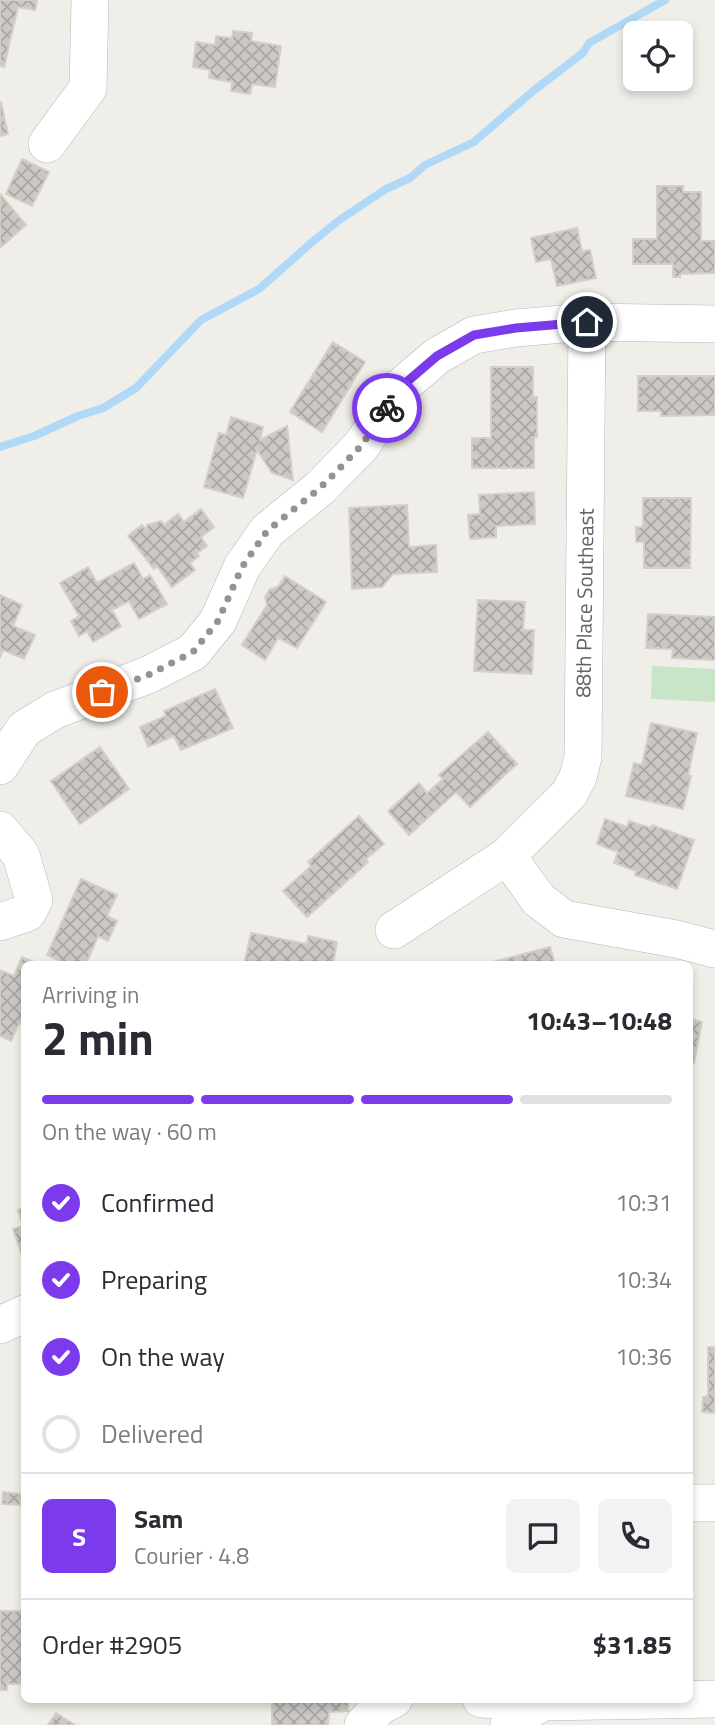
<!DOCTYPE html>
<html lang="en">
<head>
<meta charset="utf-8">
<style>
	:root { --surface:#fff; --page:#f2f2f3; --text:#2b2b33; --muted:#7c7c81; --line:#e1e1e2; --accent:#7c3aed }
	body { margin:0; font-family:"Titillium Web",sans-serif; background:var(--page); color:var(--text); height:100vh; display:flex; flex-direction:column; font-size:26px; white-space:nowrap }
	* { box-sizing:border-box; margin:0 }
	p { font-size:23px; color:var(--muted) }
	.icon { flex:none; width:38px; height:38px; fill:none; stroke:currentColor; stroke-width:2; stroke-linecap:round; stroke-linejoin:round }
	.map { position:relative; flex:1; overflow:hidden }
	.side { position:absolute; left:21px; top:961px; width:672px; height:742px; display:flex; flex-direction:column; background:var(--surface); border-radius:10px; box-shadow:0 4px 10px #0003 }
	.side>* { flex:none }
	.buttons { position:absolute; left:623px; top:21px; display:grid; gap:14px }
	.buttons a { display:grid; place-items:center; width:70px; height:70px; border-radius:10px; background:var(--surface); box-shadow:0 4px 10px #0003; font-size:35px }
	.pin { position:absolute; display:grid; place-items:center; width:60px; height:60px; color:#fff; margin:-30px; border:4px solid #fff; border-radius:50%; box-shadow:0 2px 7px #0007 }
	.courier { position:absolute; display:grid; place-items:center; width:70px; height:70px; margin:-35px; border:5px solid #7c3aed; border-radius:50%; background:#fff; color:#222; box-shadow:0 2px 9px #0007 }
	.head em { font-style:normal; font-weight:700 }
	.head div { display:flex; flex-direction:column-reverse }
	.head { display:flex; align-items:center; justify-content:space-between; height:119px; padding:0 21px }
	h1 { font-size:46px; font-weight:700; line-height:52px }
	.bar { display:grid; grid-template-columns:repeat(4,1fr); gap:10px 7px; align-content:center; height:84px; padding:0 21px }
	.bar i { height:9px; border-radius:5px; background:var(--line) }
	.bar .selected { background:var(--accent) }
	.bar p { grid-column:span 4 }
	.line { display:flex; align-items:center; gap:18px; padding:0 21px; border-top:2px solid var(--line) }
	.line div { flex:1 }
	.round { display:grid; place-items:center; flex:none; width:74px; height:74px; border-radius:10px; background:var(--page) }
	ol { padding:0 21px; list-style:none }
	li { display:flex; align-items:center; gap:21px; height:77px }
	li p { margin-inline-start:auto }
	li .icon { padding:7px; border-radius:50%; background:var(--accent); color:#fff; stroke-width:4 }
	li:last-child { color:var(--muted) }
	li i { width:38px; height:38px; border:4px solid var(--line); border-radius:50% }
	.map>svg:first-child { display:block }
	.pitch { fill:#c8e5c8 }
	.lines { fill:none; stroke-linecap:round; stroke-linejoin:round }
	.stream { stroke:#b0d9f8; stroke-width:8 }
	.building { fill:url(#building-cross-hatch); stroke:#d4d0c7; stroke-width:2 }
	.minor-casing { stroke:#b5b8bb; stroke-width:38 }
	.minor { stroke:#fff; stroke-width:37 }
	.done { stroke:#929494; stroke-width:7; stroke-dasharray:0 12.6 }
	.route { stroke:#7c3aed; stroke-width:9 }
	.labels { text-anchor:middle; stroke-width:6; stroke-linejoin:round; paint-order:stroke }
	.street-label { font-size:21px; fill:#606367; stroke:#fff }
</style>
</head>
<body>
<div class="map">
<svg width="715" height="1725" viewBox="0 0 715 1725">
	<defs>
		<pattern id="building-cross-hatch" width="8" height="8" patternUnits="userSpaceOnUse" patternTransform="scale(1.75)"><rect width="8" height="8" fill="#ccc9c5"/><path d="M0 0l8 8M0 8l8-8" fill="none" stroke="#a9a7a4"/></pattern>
	</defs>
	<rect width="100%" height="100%" fill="#f0eee8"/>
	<path class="pitch" d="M652 666 715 669V702L651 699Z"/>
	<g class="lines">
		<path class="stream" d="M0 447 34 436 78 416 103 408 136 388 201 320 259 289 311 243 338 221 386 189 410 178 425 165 474 142 533 91 583 53 589 43 665 0"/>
	</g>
	<path class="building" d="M0 0H37L35 10 18 7 4 67 0 66Z
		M233 31 252 33 251 41 281 46 275 87 252 84 250 94 231 91 232 82 209 78 210 70 193 67 196 42 215 45 216 36 232 38Z
		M0 102H1L8 134 0 136Z
		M22 159 49 172 32 206 6 194Z
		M657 186H683V192H701V241H715V273L680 274V277H673V264H633V239H657Z
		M0 194 26 225 0 248Z
		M577 228 582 251 590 250 596 278 557 286 551 259 536 262 531 238Z
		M333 342 365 362 322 432 290 412Z
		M491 367H533V397H537V437H534V468H472V438H491Z
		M638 376H715V415L661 416V411H638Z
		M231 417 263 427 260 440 287 426 293 480 272 473 257 450 243 498 204 487 219 433 226 435Z
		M534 492 535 524 496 526V537L470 539 468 515 480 514 479 495Z
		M643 498H691L690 568H644V542H636V527H643Z
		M407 505 409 547 436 545 437 572 393 574 382 587 352 589 349 508Z
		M201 509 214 527 201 537 207 546 197 553 199 556 190 563 195 570 172 587 157 566 154 569 128 536 142 525 146 530 147 525 161 521 164 525 178 514 184 522Z
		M134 563 143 579 150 575 167 604 139 619 129 601 112 610 121 626 93 642 87 631 79 636 71 621 79 616 60 583 88 567 97 583Z
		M285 576 326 602 297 648 278 638 265 660 242 645 267 605 265 597 270 589 278 587Z
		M0 595 22 605 13 626 35 635 24 659 3 650 0 658Z
		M478 600 525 602 523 630H534L532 674 474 671Z
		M648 614 715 617V660L672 658 673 649 646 648Z
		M215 689 233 728 181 750 174 736 148 747 140 727 166 716 164 711Z
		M651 723 697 733 688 775 691 776 683 809 626 796 634 763 642 765Z
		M488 732 517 764 470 807 456 792 409 835 388 811 419 783 427 793 443 779 439 775Z
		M100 747 129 789 80 824 51 781Z
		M359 816 384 844 366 859 368 862 307 917 283 891 311 866 308 862Z
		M605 819 627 827 629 821 651 828 652 825 694 840 677 889 635 875 636 871 614 863 618 852 597 844Z
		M81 879 117 895 107 916 117 921 108 941 98 936 86 964H66L47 955Z
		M251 933 307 944 308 936 337 942 333 964H244Z
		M550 947 555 964H485Z
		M22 957 39 964H24V1025L19 1023 11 1041 0 1036V970L14 976Z
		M690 1019 702 1022 694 1063H690Z
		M24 1208V1254L22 1255 13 1229 23 1226 18 1210Z
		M708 1347H715V1413L702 1412 703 1397 708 1396Z
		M3 1492 21 1494 20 1505 2 1504Z
		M0 1611H24V1684H7V1690H0Z
		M272 1699H348V1711L329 1712 328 1725H272Z
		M56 1713 75 1725H48Z"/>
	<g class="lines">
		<defs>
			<path id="minor" d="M47 144 88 88 90 0
				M0 766 24 729 55 710 148 675 193 652 218 621 242 567 267 531 320 488 361 446 402 386 437 356 474 335 516 328 587 322 715 324
				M0 830 21 855 34 900 27 913 0 922
				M507 856 569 794 578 777 583 757 587 322
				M394 930 507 856 539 900 564 919 676 939 715 949
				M0 1325 24 1314
				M690 1503H715
				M481 1699 544 1702
				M363 1725 380 1706 394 1699
				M509 1725 525 1712 544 1702 715 1699"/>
		</defs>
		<use href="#minor" class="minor-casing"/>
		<use href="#minor" class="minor"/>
	</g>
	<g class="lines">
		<path class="done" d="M102 692 148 675 193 652 218 621 242 567 267 531 320 488 334 474 361 446 387 408"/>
		<path class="route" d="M387 408 402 386 437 356 474 335 516 328 587 322"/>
	</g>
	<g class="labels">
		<g class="street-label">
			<text transform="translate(585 603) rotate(-89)" y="7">88th Place Southeast</text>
		</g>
	</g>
</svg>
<div class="buttons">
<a><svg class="icon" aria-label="locate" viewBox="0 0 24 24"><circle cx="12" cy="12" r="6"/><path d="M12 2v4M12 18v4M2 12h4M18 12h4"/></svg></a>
</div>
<div class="pin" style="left:102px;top:692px;background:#ea580c"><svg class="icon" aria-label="bag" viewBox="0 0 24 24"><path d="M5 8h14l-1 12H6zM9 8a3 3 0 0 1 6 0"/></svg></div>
<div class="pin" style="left:587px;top:322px;background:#1f2937"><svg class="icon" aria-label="home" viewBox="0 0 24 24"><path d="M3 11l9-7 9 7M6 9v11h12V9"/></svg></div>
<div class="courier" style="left:387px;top:408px"><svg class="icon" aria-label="bike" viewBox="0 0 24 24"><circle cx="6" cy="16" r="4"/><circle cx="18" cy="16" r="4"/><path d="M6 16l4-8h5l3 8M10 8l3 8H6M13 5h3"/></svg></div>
<section class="side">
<div class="head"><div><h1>2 min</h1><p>Arriving in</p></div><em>10:43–10:48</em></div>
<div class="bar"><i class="selected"></i><i class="selected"></i><i class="selected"></i><i></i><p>On the way · 60 m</p></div>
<ol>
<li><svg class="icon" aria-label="check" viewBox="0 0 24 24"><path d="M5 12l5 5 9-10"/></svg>Confirmed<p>10:31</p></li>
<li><svg class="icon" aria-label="check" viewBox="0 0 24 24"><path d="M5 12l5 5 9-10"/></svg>Preparing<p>10:34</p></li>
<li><svg class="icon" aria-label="check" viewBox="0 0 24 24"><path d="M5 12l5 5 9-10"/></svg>On the way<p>10:36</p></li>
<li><i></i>Delivered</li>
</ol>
<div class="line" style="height:126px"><b class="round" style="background:var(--accent);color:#fff">S</b><div><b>Sam</b><p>Courier · 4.8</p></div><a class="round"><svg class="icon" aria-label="chat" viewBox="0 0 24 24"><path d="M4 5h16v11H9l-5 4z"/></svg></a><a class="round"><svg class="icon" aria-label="phone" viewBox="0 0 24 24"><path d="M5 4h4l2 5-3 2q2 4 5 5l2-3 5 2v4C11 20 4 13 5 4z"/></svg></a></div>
<div class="line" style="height:91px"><div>Order #2905</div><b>$31.85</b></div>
</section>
</div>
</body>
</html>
